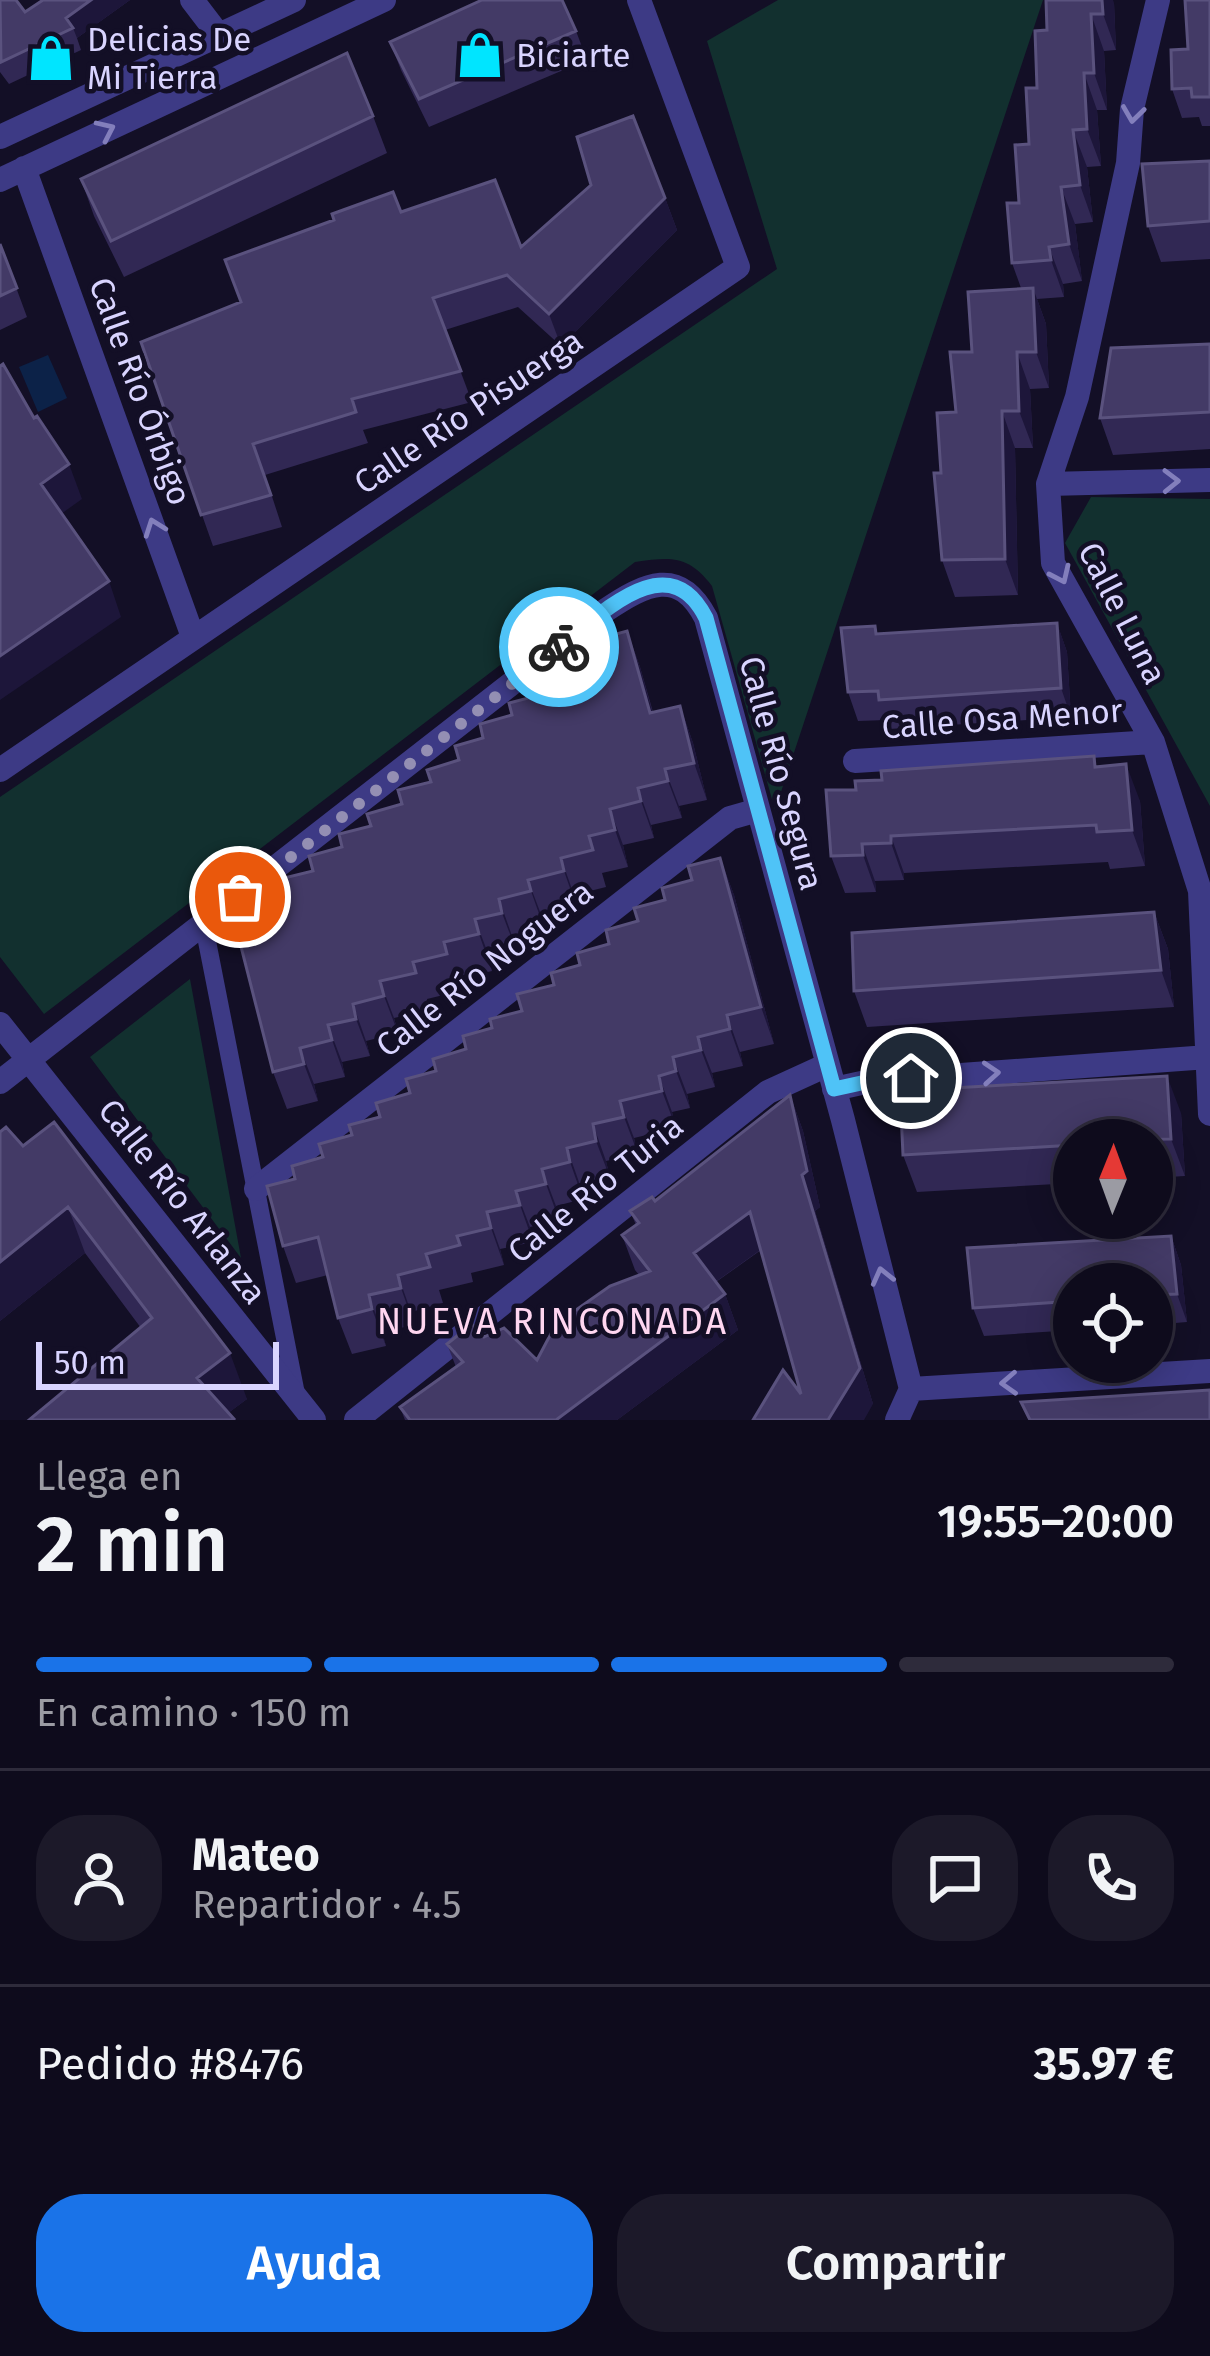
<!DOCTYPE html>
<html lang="es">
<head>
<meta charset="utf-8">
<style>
	:root { --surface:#0e0b1c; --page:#1c1929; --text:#f1f3f6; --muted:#9b9ba3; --line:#2e2b3b; --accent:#1a73e8 }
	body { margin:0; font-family:"Fira Sans",sans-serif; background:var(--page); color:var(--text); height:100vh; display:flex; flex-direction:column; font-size:45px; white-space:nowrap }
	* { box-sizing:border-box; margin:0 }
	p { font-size:39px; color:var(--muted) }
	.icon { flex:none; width:66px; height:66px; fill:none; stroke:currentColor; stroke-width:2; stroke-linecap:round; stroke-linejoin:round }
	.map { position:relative; height:1420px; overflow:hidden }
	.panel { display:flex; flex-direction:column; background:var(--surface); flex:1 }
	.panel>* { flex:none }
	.needle { width:78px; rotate:1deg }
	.buttons { position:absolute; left:1053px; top:1119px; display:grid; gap:24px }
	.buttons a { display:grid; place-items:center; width:120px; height:120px; border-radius:50%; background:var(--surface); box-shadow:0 6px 30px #0003,0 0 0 3px var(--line); font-size:60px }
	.scale { position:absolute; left:36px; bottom:30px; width:243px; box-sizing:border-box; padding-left:12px; border:6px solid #d9d4ff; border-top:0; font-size:33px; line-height:42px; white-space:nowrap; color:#d9d4ff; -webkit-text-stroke:9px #130f26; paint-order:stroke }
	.pin { position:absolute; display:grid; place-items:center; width:102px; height:102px; color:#fff; margin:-51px; border:6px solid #fff; border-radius:50%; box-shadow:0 3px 12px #0007 }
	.courier { position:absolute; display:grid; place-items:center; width:120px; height:120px; margin:-60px; border:9px solid #4fc3f7; border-radius:50%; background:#fff; color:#222; box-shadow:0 3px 15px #0007 }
	.headline em { font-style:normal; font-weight:600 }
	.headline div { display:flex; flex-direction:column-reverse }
	.headline { display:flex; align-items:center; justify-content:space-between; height:204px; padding:0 36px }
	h1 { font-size:78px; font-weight:600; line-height:90px }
	.bar { display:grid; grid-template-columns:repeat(4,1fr); gap:18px 12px; align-content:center; height:144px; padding:0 36px }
	.bar i { height:15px; border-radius:9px; background:var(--line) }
	.bar .on { background:var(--accent) }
	.bar p { grid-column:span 4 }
	.line { display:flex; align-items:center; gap:30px; padding:0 36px; border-top:3px solid var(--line) }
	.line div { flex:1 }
	.round { display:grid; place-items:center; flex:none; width:126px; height:126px; border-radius:48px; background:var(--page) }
	.primary-button { display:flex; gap:24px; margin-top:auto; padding:24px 36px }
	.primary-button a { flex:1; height:138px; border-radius:48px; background:var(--accent); color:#fff; font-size:48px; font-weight:600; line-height:138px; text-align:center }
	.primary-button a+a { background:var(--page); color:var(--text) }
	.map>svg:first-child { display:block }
	.green { fill:#12302f }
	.water { fill:#0c2248 }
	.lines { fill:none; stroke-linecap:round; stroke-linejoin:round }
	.pedestrian { stroke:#3d3a85; stroke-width:18 }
	.minor { stroke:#3d3a85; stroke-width:24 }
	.wall { fill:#312854 }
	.shaded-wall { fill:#1d163a }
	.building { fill:#433a66; stroke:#5a527e; stroke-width:3 }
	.oneway { stroke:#837fbc }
	.done { stroke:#948fb3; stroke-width:12; stroke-dasharray:0 21.6 }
	.route { stroke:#4fc3f7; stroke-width:15 }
	.labels { text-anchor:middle; stroke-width:9; stroke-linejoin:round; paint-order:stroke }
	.poi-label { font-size:33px; fill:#d9d4ff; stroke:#130f26; text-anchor:start }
	.street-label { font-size:33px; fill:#d9d4ff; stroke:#130f26 }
	.neighbourhood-label { font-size:36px; letter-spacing:3px; fill:#ffd6f0; stroke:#130f26 }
</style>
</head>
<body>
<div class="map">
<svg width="1210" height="1420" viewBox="0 0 1210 1420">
	<rect width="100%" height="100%" fill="#130f26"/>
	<path class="green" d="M778 0H1043L775 810 712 586C688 555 672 557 635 562L44 1014 0 957V797L777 269 707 41Z
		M1091 497 1210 499V806L1065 543Z
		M190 979 241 1258 90 1057Z"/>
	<path class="water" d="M48 355 67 398 38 412 19 367Z"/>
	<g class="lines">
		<path class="pedestrian" d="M204 926 296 1394"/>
		<path class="minor" d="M192 0 218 34
			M1158 0 1132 109 1128 163 1077 397 1048 484 1053 563 1153 742 1200 891 1210 1114
			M0 137 294 0
			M24 168 193 637
			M0 180 384 0
			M1048 484 1210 480
			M855 761 1153 742
			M0 770 738 267 639 0
			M0 1024 314 1420
			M0 1082 606 610C645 584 679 566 706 618L843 1120 911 1389 897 1420
			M834 1089 866 1082 1208 1057
			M256 1189 730 818 758 810
			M911 1389 1210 1371
			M356 1420 768 1092 827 1065"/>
	</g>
	<path class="wall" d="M0 0 25 12 43 0H130L77 38 81 50 9 84 0 72Z
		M1210 0V126H1202L1199 117 1182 118 1172 89Z
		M1114 3 1116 50 1104 51 1107 110H1097L1101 166 1087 167 1093 222 1075 224 1082 281 1063 284 1064 297 1037 299 1046 324 1049 388 1030 389 1033 448H1015L1018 595 955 597 942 560 941 473 972 352 1021 288 1012 263 1019 203 1047 30Z
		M576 31 587 60 429 127 401 70 390 42Z
		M373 116 387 153 124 277 94 216 81 179Z
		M1210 161V259L1161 262 1148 226Z
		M665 198 677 230 561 346 518 307 445 330 472 402 363 430 368 443 265 475 282 527 213 546 141 342 241 302 401 212 521 247Z
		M0 244 27 317 0 330Z
		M1210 344V449L1113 455 1100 418Z
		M1057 624 1067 652 1071 717 889 729 886 720 858 721 848 692 878 634Z
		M627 631 640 667 653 712 680 706 693 743 707 800 679 806 682 818 651 825 654 838 623 845 628 867 602 873 606 887 574 895 577 908 542 917 544 928 512 936 516 950 489 956 492 971 457 979 460 991 427 999 429 1010 394 1018 398 1033 366 1041 370 1056 342 1062 345 1077 314 1084 318 1101 287 1109 273 1072 261 911 371 826 459 760 512 715Z
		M1098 766 1140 801 1145 866 1110 869 1108 862 904 873V880L875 881 876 892 845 893 831 856 856 790Z
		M720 858 734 895 774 1044 740 1052 743 1066 712 1073 715 1087 687 1094 690 1108 672 1112 676 1128 634 1138 638 1154 606 1161 610 1178 580 1185 583 1199 556 1206 559 1220 530 1227 533 1242 500 1249 504 1265 471 1273 473 1282 439 1290 443 1303 411 1312 414 1325 382 1332 386 1346 352 1354 338 1318 328 1275 296 1283 283 1246 295 1179 380 1117 492 1028 522 1011Z
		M1154 912 1168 949 1174 1007 867 1027 854 991Z
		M790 1095 803 1131 820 1207 815 1211 873 1404 801 1394 761 1250 716 1282 725 1294 738 1330 617 1420H405L400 1407 456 1367 447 1344 484 1337 537 1360 639 1275 635 1270 622 1235 636 1225 630 1211 655 1201Z
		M1181 1113 1185 1176 1152 1178V1140H1074V1183L917 1192 903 1155Z
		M0 1132 247 1399 228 1413 234 1420H29L141 1328 85 1253 0 1321Z
		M1171 1236 1181 1265 1187 1322 1152 1325V1284H1074V1330L984 1336 973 1308Z"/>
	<path class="shaded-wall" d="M91 0H130L77 38 73 28 66 18Z
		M1102 0H1113L1114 3 1116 50 1103 14Z
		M1091 14 1104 51 1107 110 1094 73Z
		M1084 73 1097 110 1101 166 1087 129Z
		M1073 130 1087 167 1093 222 1080 185Z
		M1061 187 1075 224 1082 281 1069 244Z
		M665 198 677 230 561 346 549 314Z
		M1049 247 1063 284 1064 297 1051 260Z
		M1033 288 1046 324 1049 388 1036 352Z
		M1017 352 1030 389 1033 448 1019 411Z
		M1002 411 1015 448 1018 595 1005 559Z
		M69 464 82 499 54 519 41 484Z
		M109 581 121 617 0 700V656Z
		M1057 623 1067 652 1071 717 1061 688Z
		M627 631 640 667 663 750 650 713Z
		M680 706 693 743 707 800 694 763Z
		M1126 764 1140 801 1145 866 1132 830Z
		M665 769 679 806 682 818 668 781Z
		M638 788 651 825 654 838 641 801Z
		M610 809 623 845 628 867 615 830Z
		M891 836 904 873V880L891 843Z
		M862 844 875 881 876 892 863 855Z
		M561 858 574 895 577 908 564 871Z
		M720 858 734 895 774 1044 761 1007Z
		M528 880 542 917 544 928 531 891Z
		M499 899 512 936 516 950 502 913Z
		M1154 912 1168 949 1174 1007 1161 970Z
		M475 919 489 956 492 971 479 934Z
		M380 981 394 1018 398 1033 384 996Z
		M353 1004 366 1041 370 1056 356 1019Z
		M727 1015 740 1052 743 1066 730 1029Z
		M328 1025 342 1062 345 1077 332 1040Z
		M698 1037 712 1073 715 1087 701 1050Z
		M300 1048 314 1084 318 1101 304 1064Z
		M673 1057 687 1094 690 1108 676 1071Z
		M659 1076 672 1112 676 1128 662 1091Z
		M1167 1076 1181 1113 1185 1176 1171 1139Z
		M790 1095 803 1131 820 1207 815 1211 873 1404 864 1420H828L802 1175Z
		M620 1101 634 1138 638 1154 624 1117Z
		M593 1124 606 1161 610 1178 596 1141Z
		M567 1148 580 1185 583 1199 570 1162Z
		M542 1169 556 1206 559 1220 546 1184Z
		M516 1191 530 1227 533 1242 520 1205Z
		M68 1207 85 1253 0 1321V1262Z
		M487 1212 500 1249 504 1265 491 1228Z
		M750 1212 763 1248 707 1288 694 1253Z
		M1171 1236 1181 1265 1187 1322 1177 1294Z
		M398 1275 411 1312 414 1325 401 1288Z
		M725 1294 738 1330 617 1420H556Z
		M369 1295 382 1332 386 1346 372 1309Z
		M230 1353 247 1399 219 1420 197 1378Z"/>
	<path class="building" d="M0 0H16L25 12 43 0H91L66 18 73 28 1 62Z
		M482 0H562L576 31 419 99 390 42Z
		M1046 0H1102L1103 14H1091L1094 73H1084L1087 129 1073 130 1080 185 1061 187 1069 244 1049 247 1051 260 1012 263 1007 203H1019L1015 145 1029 144 1026 88H1037L1035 31 1047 30Z
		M1185 0H1210V97H1192L1191 88 1172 89 1171 50 1188 49Z
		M347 53 373 116 111 241 81 179Z
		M633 116 665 198 549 314 507 275 433 298 461 371 352 399 356 412 253 444 271 495 201 515 141 342 241 302 225 260 334 220 332 214 393 192 401 212 495 180 521 247 591 185 577 137Z
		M1210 161V221L1148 226 1142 164Z
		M0 244 17 288 0 296Z
		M1033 288 1036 352H1017L1019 411H1002L1005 559 942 560 934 473H941L937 413 956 412 950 352H972L968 292Z
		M1210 344V412L1100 418 1111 348Z
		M3 364 34 418 37 416 69 464 41 484 109 581 0 656V366Z
		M1057 623 1061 688 879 700 878 691 848 692 841 628 875 626 876 634Z
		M627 631 650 713 680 706 694 763 665 769 668 781 638 788 641 801 610 809 615 830 589 836 593 850 561 858 564 871 528 880 531 891 499 899 502 913 475 919 479 934 444 942 447 954 413 962 416 973 380 981 384 996 353 1004 356 1019 328 1025 332 1040 300 1048 304 1064 273 1072 234 919 261 911 257 898 288 890 284 878 313 871 309 856 342 847 339 834 371 826 367 814 402 804 398 790 431 782 427 770 459 760 455 746 483 738 480 724 512 715 509 703 540 695 536 681 570 672 567 660 598 652 594 640Z
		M1094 756 1095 767 1126 764 1132 830 1097 832 1096 825 891 836V843L862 844 863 855 831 856 826 790H856L855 781 882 780 881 771Z
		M720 858 761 1007 727 1015 730 1029 698 1037 701 1050 673 1057 676 1071 659 1076 662 1091 620 1101 624 1117 593 1124 596 1141 567 1148 570 1162 542 1169 546 1184 516 1191 520 1205 487 1212 491 1228 457 1236 460 1245 426 1254 430 1267 398 1275 401 1288 369 1295 372 1309 338 1318 318 1237 283 1246 267 1186 295 1179 292 1166 323 1157 319 1144 352 1135 349 1125 380 1117 376 1103 410 1093 406 1079 436 1071 433 1059 466 1049 463 1036 492 1028 490 1019 522 1011 517 994 554 985 551 973 580 965 577 953 609 944 606 930 638 921 634 908 665 900 662 888 692 880 688 866Z
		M1154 912 1161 970 854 991 852 933Z
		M1167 1076 1171 1139 1074 1140V1145L903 1155 900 1091Z
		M790 1095 807 1171 802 1175 860 1368 828 1420H753L783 1370 801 1394 750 1212 694 1253 725 1294 556 1420H410L400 1407 463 1362 447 1344 472 1324 484 1337 504 1328 537 1360 556 1324 610 1286 650 1271 622 1235 639 1223 630 1211 652 1197 655 1201Z
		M54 1122 230 1353 197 1378 234 1419 233 1420H29L152 1318 68 1207 0 1262V1132L6 1127 23 1146Z
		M1171 1236 1177 1294 1152 1295V1284H1074V1301L973 1308 967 1248Z
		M1210 1390V1420H1030L1021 1402Z"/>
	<defs><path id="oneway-chevron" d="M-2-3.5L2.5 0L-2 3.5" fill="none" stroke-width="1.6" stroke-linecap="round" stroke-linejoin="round" transform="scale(3)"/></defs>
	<g class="oneway">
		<use href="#oneway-chevron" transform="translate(1133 114) rotate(98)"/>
		<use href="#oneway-chevron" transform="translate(106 130) rotate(-25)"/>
		<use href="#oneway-chevron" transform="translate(1171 481) rotate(-1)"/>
		<use href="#oneway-chevron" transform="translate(154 527) rotate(-110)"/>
		<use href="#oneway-chevron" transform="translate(1061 575) rotate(65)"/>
		<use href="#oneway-chevron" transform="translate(991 1073) rotate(-4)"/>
		<use href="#oneway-chevron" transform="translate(882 1276) rotate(-104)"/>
		<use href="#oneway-chevron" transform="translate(1009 1383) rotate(177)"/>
	</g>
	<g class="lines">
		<path class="done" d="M240 897 559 647"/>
		<path class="route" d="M559 647C601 615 668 543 706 618L834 1089 866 1082 911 1078"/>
	</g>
	<defs>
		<symbol id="shop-bare" viewBox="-9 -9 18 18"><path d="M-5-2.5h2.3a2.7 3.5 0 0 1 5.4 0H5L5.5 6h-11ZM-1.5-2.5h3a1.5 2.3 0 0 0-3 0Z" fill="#00e5ff" stroke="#130f26" stroke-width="2.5" paint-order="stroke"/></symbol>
	</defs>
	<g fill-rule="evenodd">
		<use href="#shop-bare" x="447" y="22" width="66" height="66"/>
		<use href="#shop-bare" x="18" y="25" width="66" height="66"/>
	</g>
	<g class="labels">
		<g class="poi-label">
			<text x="87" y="51">Delicias De<tspan x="87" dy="38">Mi Tierra</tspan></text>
			<text x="516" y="67">Biciarte</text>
		</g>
		<g class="street-label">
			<text transform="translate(141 391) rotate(70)" y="12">Calle Río Órbigo</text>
			<text transform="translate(468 411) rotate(-34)" y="12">Calle Río Pisuerga</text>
			<text transform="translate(1123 613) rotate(63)" y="12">Calle Luna</text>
			<text transform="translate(1002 718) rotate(-4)" y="12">Calle Osa Menor</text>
			<text transform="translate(782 773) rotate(75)" y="12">Calle Río Segura</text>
			<text transform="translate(484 968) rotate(-38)" y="12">Calle Río Noguera</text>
			<text transform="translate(595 1188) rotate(-39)" y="12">Calle Río Turia</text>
			<text transform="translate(183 1201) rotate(52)" y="12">Calle Río Arlanza</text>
		</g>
		<g class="neighbourhood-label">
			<text x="553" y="1334">NUEVA RINCONADA</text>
		</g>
	</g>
</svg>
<div class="buttons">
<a><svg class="needle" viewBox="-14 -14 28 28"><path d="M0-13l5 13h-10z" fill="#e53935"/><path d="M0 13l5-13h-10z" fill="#9b9ba3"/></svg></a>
<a><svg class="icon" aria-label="locate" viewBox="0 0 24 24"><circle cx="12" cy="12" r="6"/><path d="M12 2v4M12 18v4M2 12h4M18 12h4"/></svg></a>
</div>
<div class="scale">50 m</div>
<div class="pin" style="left:240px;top:897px;background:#ea580c"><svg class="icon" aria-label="bag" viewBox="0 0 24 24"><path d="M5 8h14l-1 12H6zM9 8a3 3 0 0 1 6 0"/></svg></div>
<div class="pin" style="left:911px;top:1078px;background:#1f2937"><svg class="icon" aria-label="home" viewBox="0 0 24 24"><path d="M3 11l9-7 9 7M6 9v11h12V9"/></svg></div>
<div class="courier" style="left:559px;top:647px"><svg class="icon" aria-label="bike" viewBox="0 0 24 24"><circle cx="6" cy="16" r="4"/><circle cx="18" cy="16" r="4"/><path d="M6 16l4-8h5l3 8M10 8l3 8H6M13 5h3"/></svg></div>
</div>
<section class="panel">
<div class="headline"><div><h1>2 min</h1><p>Llega en</p></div><em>19:55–20:00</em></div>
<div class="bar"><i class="on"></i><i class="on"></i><i class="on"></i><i></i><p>En camino · 150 m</p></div>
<div class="line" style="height:216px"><a class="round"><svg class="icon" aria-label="person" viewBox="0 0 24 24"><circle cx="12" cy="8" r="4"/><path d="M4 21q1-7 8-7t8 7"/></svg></a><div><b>Mateo</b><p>Repartidor · 4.5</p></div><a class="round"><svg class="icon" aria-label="chat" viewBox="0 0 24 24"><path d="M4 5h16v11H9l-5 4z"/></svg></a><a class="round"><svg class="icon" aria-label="phone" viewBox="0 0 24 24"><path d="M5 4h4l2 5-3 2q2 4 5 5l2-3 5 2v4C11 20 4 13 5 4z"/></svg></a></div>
<div class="line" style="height:156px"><div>Pedido #8476</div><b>35.97 €</b></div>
<div class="primary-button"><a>Ayuda</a><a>Compartir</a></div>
</section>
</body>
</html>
